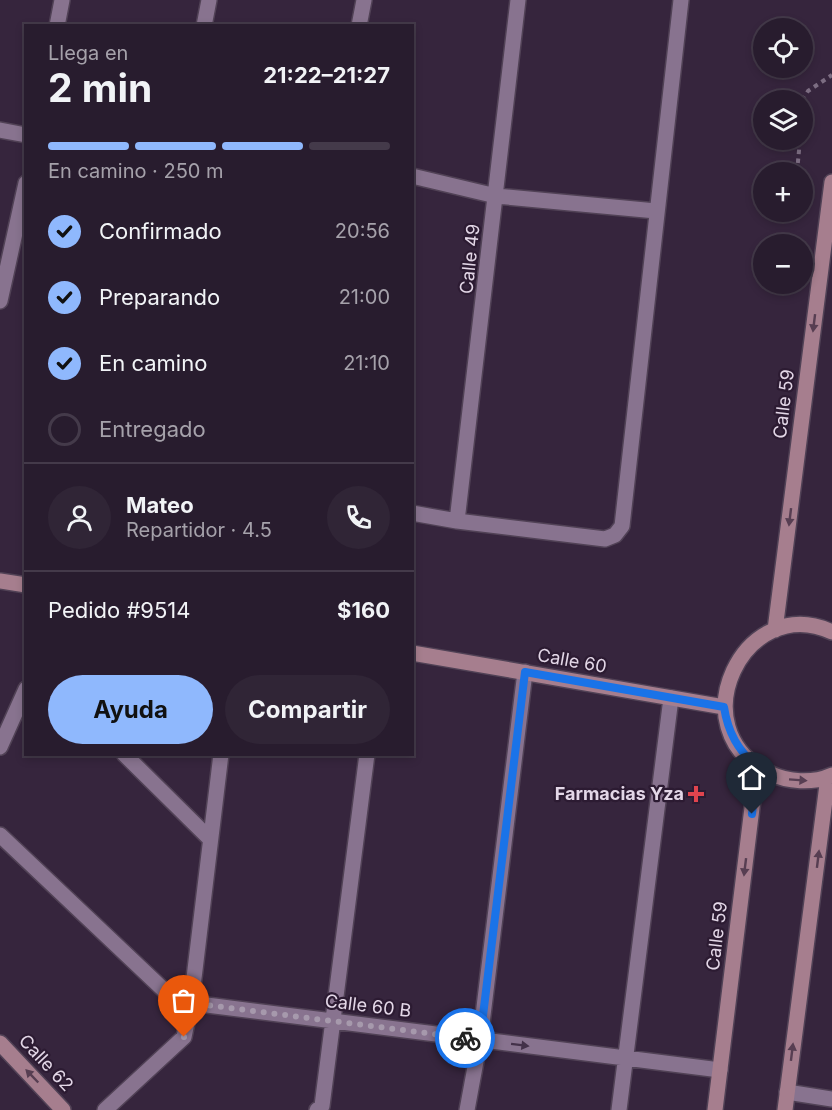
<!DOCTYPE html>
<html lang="es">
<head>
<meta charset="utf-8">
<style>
	:root { --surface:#281c2e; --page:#302536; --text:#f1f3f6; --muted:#a5a1aa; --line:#443a4a; --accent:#8fb8fd }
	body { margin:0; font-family:Inter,sans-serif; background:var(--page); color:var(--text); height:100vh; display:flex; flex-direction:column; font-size:22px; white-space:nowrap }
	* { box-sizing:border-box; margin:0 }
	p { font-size:20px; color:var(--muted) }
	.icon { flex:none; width:33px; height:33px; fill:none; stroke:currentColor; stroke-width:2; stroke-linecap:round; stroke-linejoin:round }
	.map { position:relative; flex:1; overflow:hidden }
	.sheet { position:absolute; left:24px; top:24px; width:390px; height:732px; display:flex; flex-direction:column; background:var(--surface); border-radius:0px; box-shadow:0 3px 9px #0003,0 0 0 2px var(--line) }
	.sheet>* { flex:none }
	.controls { position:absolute; left:753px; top:18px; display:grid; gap:12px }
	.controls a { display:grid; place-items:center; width:60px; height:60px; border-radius:50%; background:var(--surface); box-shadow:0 3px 9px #0003,0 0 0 2px var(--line); font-size:30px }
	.pin { position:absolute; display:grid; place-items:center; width:51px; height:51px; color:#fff; margin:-62px -26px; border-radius:50% 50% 50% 0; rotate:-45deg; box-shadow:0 0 6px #0007 }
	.pin .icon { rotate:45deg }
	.courier { position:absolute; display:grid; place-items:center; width:60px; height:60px; margin:-30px; border:4px solid #1a73e8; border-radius:50%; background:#fff; color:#222; box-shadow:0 2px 8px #0007 }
	.overview em { font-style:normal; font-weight:700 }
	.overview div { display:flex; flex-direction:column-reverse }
	.overview { display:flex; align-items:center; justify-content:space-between; height:102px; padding:0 24px }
	h1 { font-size:39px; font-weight:700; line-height:45px }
	.bar { display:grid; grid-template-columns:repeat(4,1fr); gap:9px 6px; align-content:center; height:72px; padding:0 24px }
	.bar i { height:8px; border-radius:4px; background:var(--line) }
	.bar .current { background:var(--accent) }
	.bar p { grid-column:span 4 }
	.line { display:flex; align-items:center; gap:15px; padding:0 24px; border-top:2px solid var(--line) }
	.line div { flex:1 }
	.round { display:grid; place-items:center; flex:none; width:63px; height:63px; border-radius:32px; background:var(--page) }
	ol { padding:0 24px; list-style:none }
	li { display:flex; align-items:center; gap:18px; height:66px }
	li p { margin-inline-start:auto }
	li .icon { padding:6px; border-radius:50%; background:var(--accent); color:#111; stroke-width:4 }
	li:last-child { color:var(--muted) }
	li i { width:33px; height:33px; border:3px solid var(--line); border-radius:50% }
	.cta { display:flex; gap:12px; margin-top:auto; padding:12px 24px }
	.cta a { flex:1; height:69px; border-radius:36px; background:var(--accent); color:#111; font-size:24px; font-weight:700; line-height:69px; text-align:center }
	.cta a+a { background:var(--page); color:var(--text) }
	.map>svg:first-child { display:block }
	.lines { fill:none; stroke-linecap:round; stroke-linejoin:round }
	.minor-casing { stroke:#514256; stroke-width:18 }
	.secondary-casing { stroke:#514256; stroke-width:18 }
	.path { stroke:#7c6d82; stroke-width:4; stroke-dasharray:4.5 4.5; stroke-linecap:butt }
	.minor { stroke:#88738f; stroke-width:15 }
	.secondary { stroke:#a67e8e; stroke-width:15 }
	.oneway { fill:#573e52 }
	.oneway2 { fill:#433149 }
	.done { stroke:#a699ac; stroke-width:6; stroke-dasharray:0 10.8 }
	.route { stroke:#1a73e8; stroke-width:8 }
	.health-dot { fill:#e0444e; stroke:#2c1b32; stroke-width:2 }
	.labels { text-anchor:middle; stroke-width:4.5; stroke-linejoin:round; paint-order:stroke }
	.street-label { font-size:18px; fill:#e3d7e7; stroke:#2c1b32 }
	.poi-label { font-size:18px; font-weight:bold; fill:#e3d7e7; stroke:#2c1b32; text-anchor:end }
</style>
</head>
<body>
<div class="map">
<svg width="832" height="1110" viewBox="0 0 832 1110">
	<rect width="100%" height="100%" fill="#36253d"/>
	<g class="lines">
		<defs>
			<path id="minor" d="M57 26 62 0
				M204 26 209 0
				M359 26 364 0
				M0 130 26 135
				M412 176 496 196 656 211
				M0 301 26 183
				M412 513 457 521 605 539 615 535 622 526 681 0
				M457 521 518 0
				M0 747 26 689
				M124 754 210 839
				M0 835 167 993 191 1003 720 1070
				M787 1092 832 1099
				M105 1110 184 1037 191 1003 221 754
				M317 1110 322 1106 367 754
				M467 1110 480 1040 525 672
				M619 1110 671 698"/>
			<path id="secondary" d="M0 581 26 585
				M775 630 832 182
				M832 632C744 591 678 730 769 773 788 782 812 784 832 775
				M412 653 724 707
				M0 1043 63 1110
				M715 1110 757 767
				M785 1110 828 777"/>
		</defs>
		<use href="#minor" class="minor-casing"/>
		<use href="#secondary" class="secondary-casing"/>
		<path class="path" d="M802 100 808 91 832 75
			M797 172 800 140"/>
		<use href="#minor" class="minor"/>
		<use href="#secondary" class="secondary"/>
	</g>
	<defs><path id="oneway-solid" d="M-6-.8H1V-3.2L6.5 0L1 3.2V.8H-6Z" transform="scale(1.5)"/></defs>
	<g class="oneway">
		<use href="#oneway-solid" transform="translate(814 323) rotate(97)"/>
		<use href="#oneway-solid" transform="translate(790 517) rotate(97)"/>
		<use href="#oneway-solid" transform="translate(798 780) rotate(4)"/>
		<use href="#oneway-solid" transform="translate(818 859) rotate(-83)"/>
		<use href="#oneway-solid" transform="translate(745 867) rotate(97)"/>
		<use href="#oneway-solid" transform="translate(792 1052) rotate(-83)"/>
		<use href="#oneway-solid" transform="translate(32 1076) rotate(-134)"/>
	</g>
	<use class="oneway2" href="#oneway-solid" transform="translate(520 1045) rotate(7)"/>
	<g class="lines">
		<path class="done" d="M184 1037 191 1003 465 1038"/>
		<path class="route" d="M465 1038 480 1040 525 672 724 707C728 733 738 750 757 767L752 814"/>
	</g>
	<path class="health-dot" d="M693 785h6v6h6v6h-6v6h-6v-6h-6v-6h6z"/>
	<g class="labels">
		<g class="street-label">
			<text transform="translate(470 259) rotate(-84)" y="6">Calle 49</text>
			<text transform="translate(784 404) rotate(-83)" y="6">Calle 59</text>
			<text transform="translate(572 661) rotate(10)" y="6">Calle 60</text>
			<text transform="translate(717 936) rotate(-83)" y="6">Calle 59</text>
			<text transform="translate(368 1006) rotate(7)" y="6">Calle 60 B</text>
			<text transform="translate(46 1063) rotate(47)" y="6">Calle 62</text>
		</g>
		<g class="poi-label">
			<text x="684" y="800">Farmacias Yza</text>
		</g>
	</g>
</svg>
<div class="controls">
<a><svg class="icon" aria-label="locate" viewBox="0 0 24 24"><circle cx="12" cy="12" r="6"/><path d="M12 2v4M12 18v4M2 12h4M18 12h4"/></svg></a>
<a><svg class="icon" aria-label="layers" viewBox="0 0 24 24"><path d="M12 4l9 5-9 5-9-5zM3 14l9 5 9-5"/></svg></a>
<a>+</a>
<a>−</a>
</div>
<div class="pin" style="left:184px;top:1037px;background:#ea580c"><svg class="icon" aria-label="bag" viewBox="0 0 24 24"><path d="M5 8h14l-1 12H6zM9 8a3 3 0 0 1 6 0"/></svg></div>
<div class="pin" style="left:752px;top:814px;background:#1f2937"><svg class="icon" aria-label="home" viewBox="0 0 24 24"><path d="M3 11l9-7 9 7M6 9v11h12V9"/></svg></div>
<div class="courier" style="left:465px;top:1038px"><svg class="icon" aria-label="bike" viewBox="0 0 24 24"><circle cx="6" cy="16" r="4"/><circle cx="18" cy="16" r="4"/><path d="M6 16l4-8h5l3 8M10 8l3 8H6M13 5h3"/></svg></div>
<section class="sheet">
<div class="overview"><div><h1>2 min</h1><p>Llega en</p></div><em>21:22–21:27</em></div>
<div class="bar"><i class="current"></i><i class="current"></i><i class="current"></i><i></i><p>En camino · 250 m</p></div>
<ol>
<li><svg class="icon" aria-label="check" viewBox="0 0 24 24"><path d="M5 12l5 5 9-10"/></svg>Confirmado<p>20:56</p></li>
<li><svg class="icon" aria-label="check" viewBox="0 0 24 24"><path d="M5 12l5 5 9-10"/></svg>Preparando<p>21:00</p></li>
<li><svg class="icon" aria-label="check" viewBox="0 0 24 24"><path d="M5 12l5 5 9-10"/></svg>En camino<p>21:10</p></li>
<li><i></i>Entregado</li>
</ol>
<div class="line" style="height:108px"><a class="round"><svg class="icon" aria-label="person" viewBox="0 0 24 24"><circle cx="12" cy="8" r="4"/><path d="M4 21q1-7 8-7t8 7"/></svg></a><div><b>Mateo</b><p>Repartidor · 4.5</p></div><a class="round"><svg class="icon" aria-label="phone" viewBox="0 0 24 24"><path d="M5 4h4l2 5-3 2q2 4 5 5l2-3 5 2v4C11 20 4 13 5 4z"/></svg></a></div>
<div class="line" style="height:78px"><div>Pedido #9514</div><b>$160</b></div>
<div class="cta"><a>Ayuda</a><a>Compartir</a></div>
</section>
</div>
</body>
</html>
